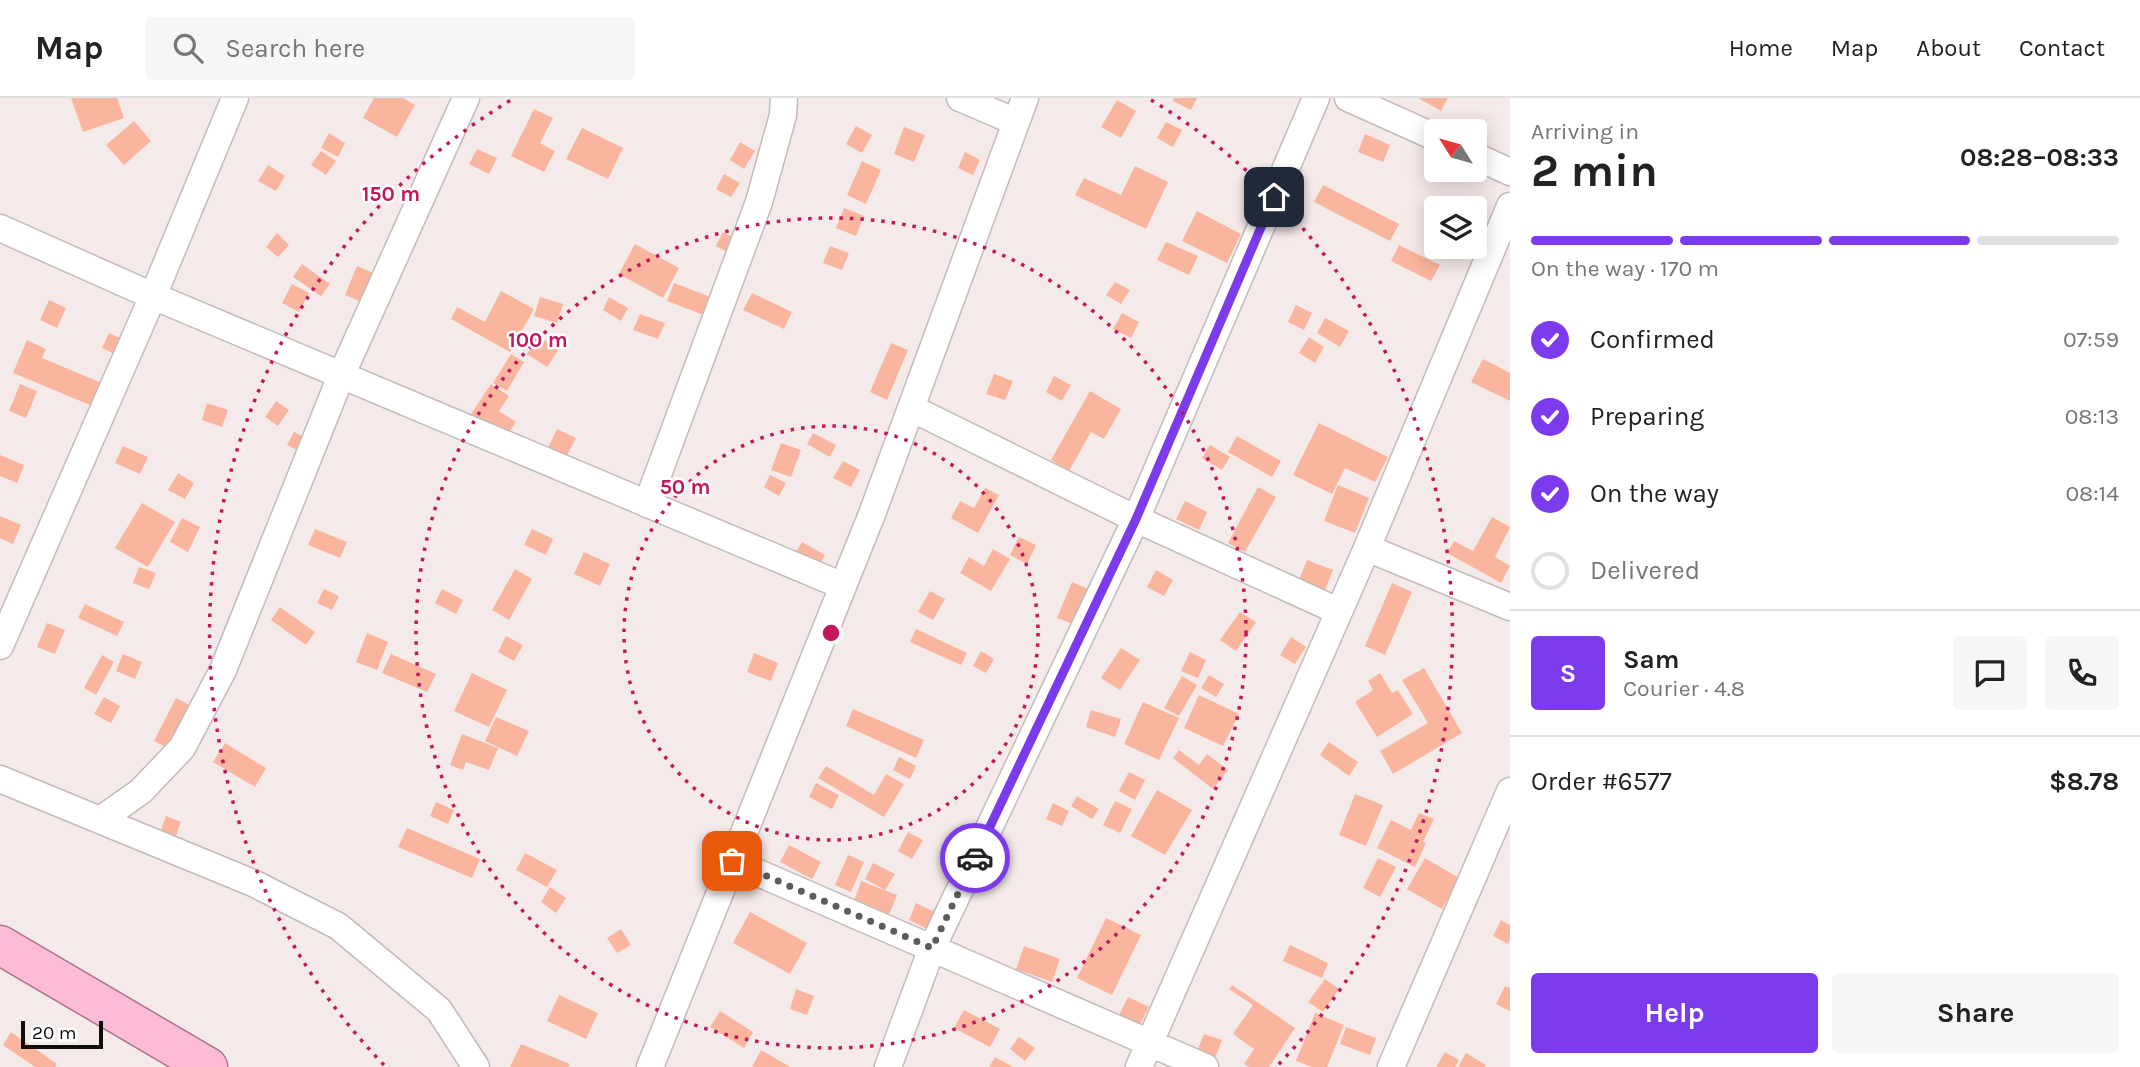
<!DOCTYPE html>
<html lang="en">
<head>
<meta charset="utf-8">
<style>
	:root { --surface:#fff; --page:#f6f6f6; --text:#222; --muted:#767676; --line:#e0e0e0; --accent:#7c3aed }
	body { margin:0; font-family:Karla,sans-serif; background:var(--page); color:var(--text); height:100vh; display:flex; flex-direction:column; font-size:26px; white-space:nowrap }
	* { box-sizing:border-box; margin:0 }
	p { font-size:23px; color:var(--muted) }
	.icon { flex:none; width:38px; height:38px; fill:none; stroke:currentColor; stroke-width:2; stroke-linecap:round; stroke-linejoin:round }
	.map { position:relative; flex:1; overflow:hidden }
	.panel { display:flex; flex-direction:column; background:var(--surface); width:630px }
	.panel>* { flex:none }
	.needle { width:46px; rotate:307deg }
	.buttons { position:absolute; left:1424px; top:21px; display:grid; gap:14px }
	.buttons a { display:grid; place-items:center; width:63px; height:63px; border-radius:7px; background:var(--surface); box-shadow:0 4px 18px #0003; font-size:35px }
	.scale { position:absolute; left:21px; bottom:18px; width:82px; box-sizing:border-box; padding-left:7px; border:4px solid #100d0d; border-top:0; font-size:19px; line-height:24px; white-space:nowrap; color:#100d0d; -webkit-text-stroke:5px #fff; paint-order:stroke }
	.pin { position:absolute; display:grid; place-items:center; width:60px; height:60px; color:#fff; margin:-30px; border-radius:14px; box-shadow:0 4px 10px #0006 }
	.courier { position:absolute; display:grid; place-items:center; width:70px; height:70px; margin:-35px; border:5px solid #7c3aed; border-radius:50%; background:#fff; color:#222; box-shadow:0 2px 9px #0007 }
	.summary em { font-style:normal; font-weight:700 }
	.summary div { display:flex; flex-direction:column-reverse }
	.summary { display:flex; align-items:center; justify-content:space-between; height:119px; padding:0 21px }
	h1 { font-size:46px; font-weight:700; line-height:52px }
	.bar { display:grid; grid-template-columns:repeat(4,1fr); gap:10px 7px; align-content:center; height:84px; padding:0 21px }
	.bar i { height:9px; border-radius:5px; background:var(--line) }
	.bar .active { background:var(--accent) }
	.bar p { grid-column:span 4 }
	.line { display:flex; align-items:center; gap:18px; padding:0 21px; border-top:2px solid var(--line) }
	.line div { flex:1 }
	.round { display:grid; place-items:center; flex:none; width:74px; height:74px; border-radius:7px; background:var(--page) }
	ol { padding:0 21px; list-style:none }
	li { display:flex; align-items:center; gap:21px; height:77px }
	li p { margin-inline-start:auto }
	li .icon { padding:7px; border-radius:50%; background:var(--accent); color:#fff; stroke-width:4 }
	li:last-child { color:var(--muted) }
	li i { width:38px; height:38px; border:4px solid var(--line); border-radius:50% }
	.primary-button { display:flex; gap:14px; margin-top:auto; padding:14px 21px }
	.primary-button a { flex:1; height:80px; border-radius:7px; background:var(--accent); color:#fff; font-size:28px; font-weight:700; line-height:80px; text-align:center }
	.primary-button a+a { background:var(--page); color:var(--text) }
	header { display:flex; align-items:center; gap:42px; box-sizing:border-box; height:98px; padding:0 35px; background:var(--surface); border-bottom:2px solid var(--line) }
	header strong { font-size:33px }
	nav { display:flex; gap:38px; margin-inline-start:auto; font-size:24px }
	.search { width:490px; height:63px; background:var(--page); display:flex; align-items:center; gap:18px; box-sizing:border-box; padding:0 24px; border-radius:7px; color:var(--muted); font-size:26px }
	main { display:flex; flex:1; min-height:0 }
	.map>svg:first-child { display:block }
	.building { fill:#f9b59d }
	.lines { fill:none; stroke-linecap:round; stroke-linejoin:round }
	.minor-casing { stroke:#c4baba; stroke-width:29 }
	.trunk-casing { stroke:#ab738a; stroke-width:41 }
	.minor { stroke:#fff; stroke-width:26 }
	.trunk { stroke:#febbd7; stroke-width:38 }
	.done { stroke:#605a5a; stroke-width:7; stroke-dasharray:0 12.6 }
	.route { stroke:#7c3aed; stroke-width:9 }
	.ring { fill:none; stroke:#c2185b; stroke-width:3.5; stroke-dasharray:3.5 7 }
	.centre { fill:#c2185b; stroke:#fff; stroke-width:3.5 }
	.ring-label { font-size:21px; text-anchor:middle; font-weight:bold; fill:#c2185b; stroke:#fff; stroke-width:5; stroke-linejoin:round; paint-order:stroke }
</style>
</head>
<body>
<header>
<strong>Map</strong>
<div class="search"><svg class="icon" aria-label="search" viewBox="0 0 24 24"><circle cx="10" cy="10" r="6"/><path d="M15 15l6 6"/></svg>Search here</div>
<nav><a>Home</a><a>Map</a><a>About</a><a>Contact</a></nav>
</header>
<main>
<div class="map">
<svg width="1510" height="969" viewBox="0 0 1510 969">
	<rect width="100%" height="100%" fill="#f5eaea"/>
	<path class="building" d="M71 0H117L124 20 83 34Z
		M374 0H403L415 7 397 39 363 20Z
		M1174 0H1197L1191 12 1173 3Z
		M1418 0H1448L1441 13Z
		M1117 2 1136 13 1121 40 1101 29Z
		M534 11 553 20 540 45 555 53 544 74 511 58Z
		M134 23 151 43 124 67 106 47Z
		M1166 24 1182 32 1173 49 1157 40Z
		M856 28 872 37 862 55 846 46Z
		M904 29 925 37 914 64 894 56Z
		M582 30 623 50 608 81 566 61Z
		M329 35 345 45 338 59 321 50Z
		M1365 36 1390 47 1383 64 1358 54Z
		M740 44 755 53 744 71 730 62Z
		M477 51 497 60 489 76 469 66Z
		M321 53 336 63 326 77 311 67Z
		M965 54 980 62 973 77 958 70Z
		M862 63 881 72 866 106 847 97Z
		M268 67 285 78 276 93 258 83Z
		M1135 68 1168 84 1146 131 1075 97 1084 80 1121 97Z
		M724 76 740 85 731 99 716 91Z
		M1323 87 1399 126 1390 143 1314 104Z
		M844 110 864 118 856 138 836 130Z
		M1197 113 1241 136 1227 165 1182 143Z
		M723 134 740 143 733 157 716 148Z
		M277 135 289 147 278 159 266 149Z
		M1166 144 1198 158 1189 177 1157 162Z
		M635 146 679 170 663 200 619 176Z
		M1399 147 1440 167 1431 183 1391 163Z
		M830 148 849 155 842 172 823 165Z
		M302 166 330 186 321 198 293 179Z
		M357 168 376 176 364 205 345 197Z
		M1115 184 1130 192 1121 206 1106 197Z
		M674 185 716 201 709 219 667 203Z
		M292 186 309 195 299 214 282 205Z
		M501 193 534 211 510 254 451 221 457 209 485 224Z
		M752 195 792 214 784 231 743 212Z
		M540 199 563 206 557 225 534 218Z
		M609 199 628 210 621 223 603 212Z
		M49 202 66 210 57 230 40 222Z
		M1296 207 1312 215 1304 232 1288 224Z
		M1122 215 1139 224 1131 240 1113 231Z
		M640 216 665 225 658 241 633 232Z
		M1325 220 1349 233 1340 249 1317 235Z
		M109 235 125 242 117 257 102 250Z
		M539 239 559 251 547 269 527 256Z
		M1309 239 1324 249 1315 265 1299 255Z
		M27 242 46 251 42 260 104 286 95 309 13 275Z
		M891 245 908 252 887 302 870 294Z
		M511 256 524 264 507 293 493 285Z
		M1483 261 1510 275V303L1471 284Z
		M994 276 1013 283 1005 302 986 296Z
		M1054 278 1071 287 1062 303 1046 294Z
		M20 286 37 293 26 320 9 313Z
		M491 286 509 298 499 313 516 324 504 342 469 319Z
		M1090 293 1121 311 1104 341 1091 334 1069 373 1051 362Z
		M276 303 289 312 278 328 265 319Z
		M207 305 228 312 222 329 202 322Z
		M1319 325 1388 359 1375 384 1345 370 1332 396 1293 377Z
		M557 331 576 340 564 363 546 354Z
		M294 334 310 342 303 355 287 347Z
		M813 335 836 347 830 359 807 346Z
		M1237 338 1281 363 1272 379 1228 354Z
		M781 345 801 352 791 379 771 372Z
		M1210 347 1230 359 1222 372 1202 360Z
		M123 348 148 359 140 376 115 365Z
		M0 357 24 367 17 385 0 378Z
		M843 363 860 372 851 389 833 380Z
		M178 375 194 385 185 401 168 392Z
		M770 377 786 385 779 398 764 389Z
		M1338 387 1369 400 1355 435 1324 423Z
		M1258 389 1276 399 1245 454 1228 445Z
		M985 390 999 397 978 435 951 420 960 403 974 410Z
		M1185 403 1207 414 1199 432 1176 421Z
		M142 405 175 424 148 469 115 450Z
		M0 418 21 427 13 446 0 440Z
		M1492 419 1510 429 1495 459 1510 468 1501 485 1447 455 1454 443 1473 453Z
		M182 420 200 429 188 454 170 444Z
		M315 431 347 444 340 460 308 447Z
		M532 431 553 441 546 457 524 447Z
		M1019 439 1036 447 1027 466 1010 457Z
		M802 444 825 457 817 471 794 457Z
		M993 451 1010 461 991 493 960 475 969 459 984 468Z
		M584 454 610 466 600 488 574 476Z
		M1307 462 1333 472 1325 492 1299 482Z
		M139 469 156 475 149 491 133 485Z
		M515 471 532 481 509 522 492 512Z
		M1156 472 1173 482 1164 498 1147 489Z
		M1072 484 1088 491 1073 526 1057 520Z
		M1392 485 1412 494 1385 557 1365 548Z
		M324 491 339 498 332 512 317 505Z
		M442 491 463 502 456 516 435 505Z
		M930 493 945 501 933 522 918 514Z
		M85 506 124 524 117 538 78 520Z
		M280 509 315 534 306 547 271 522Z
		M1240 514 1256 524 1236 553 1220 542Z
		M47 525 65 532 55 556 37 549Z
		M916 531 967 555 961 567 910 544Z
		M367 535 388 544 377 572 356 564Z
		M506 538 523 547 514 563 498 554Z
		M1291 539 1306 549 1295 566 1280 557Z
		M1121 550 1140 562 1120 592 1101 580Z
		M981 553 994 561 986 575 973 568Z
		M1190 554 1206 562 1198 580 1181 573Z
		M754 555 778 565 771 583 747 574Z
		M123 556 142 564 135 581 116 573Z
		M391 556 436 576 427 594 382 575Z
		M102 557 114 564 96 597 84 590Z
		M1424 570 1462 635 1393 676 1380 653 1428 625 1402 582Z
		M472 575 507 592 489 629 454 613Z
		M1380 575 1392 595 1398 592 1413 616 1377 639 1355 604 1373 592 1368 583Z
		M1209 577 1224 586 1216 599 1201 590Z
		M1182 578 1197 587 1179 618 1164 610Z
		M1199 597 1239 616 1223 648 1184 630Z
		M104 599 120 608 111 625 94 616Z
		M176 600 193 609 171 652 154 643Z
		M1143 604 1179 620 1159 662 1124 646Z
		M853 611 924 642 916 660 846 628Z
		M1091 612 1121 621 1115 639 1086 629Z
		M496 619 529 633 517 658 485 643Z
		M462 636 498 650 489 672 466 664 463 672 450 667Z
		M1329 644 1358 664 1349 678 1320 657Z
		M225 645 266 670 255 689 213 664Z
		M1179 652 1199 667 1207 656 1228 672 1213 691 1173 660Z
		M899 659 916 668 910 681 893 672Z
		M826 668 874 697 886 676 904 686 884 719 818 680Z
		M1129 674 1145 682 1135 702 1119 693Z
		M816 685 839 697 832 711 809 699Z
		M1157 692 1192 712 1165 757 1131 738Z
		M1355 696 1383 707 1366 748 1339 737Z
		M1077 698 1099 711 1092 721 1071 708Z
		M1115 703 1132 711 1120 735 1103 727Z
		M436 704 454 712 448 726 430 718Z
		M1053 705 1069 713 1062 728 1046 721Z
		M1419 715 1434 721 1423 744 1426 745 1415 769 1377 750 1391 722 1411 732Z
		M166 718 181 724 174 743 159 737Z
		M407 730 480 761 472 780 398 749Z
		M908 734 923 742 912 761 898 753Z
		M789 747 821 764 812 781 780 764Z
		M948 748 964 755 958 770 941 763Z
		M525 755 557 772 547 789 516 772Z
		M848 757 864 764 851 794 835 787Z
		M1378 760 1396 769 1380 799 1363 790Z
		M1425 760 1459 780 1442 811 1407 791Z
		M873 765 895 776 885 792 865 781Z
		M861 783 897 797 889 817 854 803Z
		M550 789 566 800 556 815 541 804Z
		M916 805 939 816 932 833 909 822Z
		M750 814 807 845 790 876 733 845Z
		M1106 820 1141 837 1112 897 1077 880Z
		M1501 822 1510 827V842L1508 846 1493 838Z
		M621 831 631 847 617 855 607 840Z
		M1290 847 1328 865 1322 880 1283 863Z
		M1024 848 1060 861 1052 884 1016 871Z
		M1325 881 1339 891 1323 914 1308 904Z
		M1232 887 1295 930 1269 969H1249L1244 966 1254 951 1233 936 1253 907 1229 891Z
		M1505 888 1510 890V913L1496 906Z
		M796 891 814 898 807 917 790 911Z
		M559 897 598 915 586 941 547 923Z
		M1128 899 1149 909 1135 936 1115 926Z
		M964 912 1000 931 990 949 954 930Z
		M720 913 753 934 744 950 710 929Z
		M1315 915 1344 927 1327 969H1312L1296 963Z
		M1346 929 1376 940 1370 957 1340 946Z
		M11 934 57 966 55 969H35L3 947Z
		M1204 936 1222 942 1214 963 1196 956Z
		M1019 939 1035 950 1025 963 1010 951Z
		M521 946 570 966 568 969H510Z
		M761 952 790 969H752Z
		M1445 954 1459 962 1455 969H1436Z
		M1466 955 1486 967 1485 969H1458Z
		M995 959 1013 969H989Z"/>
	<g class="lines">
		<defs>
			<path id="minor" d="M960 0 1016 24
				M1348 0 1437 40
				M1475 58 1510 74
				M0 130 153 198 843 488
				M911 310 1136 421 1338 513
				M647 406 759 104 783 17 784 0
				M1367 450 1510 509
				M0 548 153 198 235 0
				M0 681 253 785 338 828 439 912 476 969
				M100 722 141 693 182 650 223 572 341 278 466 0
				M731 763 1205 969
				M650 969 872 416 1025 0
				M888 969 932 850 1136 421 1316 0
				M1139 969 1367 450 1510 108
				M1391 969 1510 693"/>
			<path id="trunk" d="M0 847 208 969"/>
		</defs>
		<use href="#minor" class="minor-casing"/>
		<use href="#trunk" class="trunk-casing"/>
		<use href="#minor" class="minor"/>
		<use href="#trunk" class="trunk"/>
	</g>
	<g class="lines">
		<path class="done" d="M732 763 932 850 975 760"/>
		<path class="route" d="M975 760 1136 421 1274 99"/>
	</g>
	<g class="ring">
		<circle cx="831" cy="535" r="207"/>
		<circle cx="831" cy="535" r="415"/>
		<path d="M384 967A622 622 0 0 1 511 2M1151 2A622 622 0 0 1 1278 967"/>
	</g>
	<circle cx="831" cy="535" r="10" class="centre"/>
	<g class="ring-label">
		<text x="391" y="103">150 m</text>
		<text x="538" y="249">100 m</text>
		<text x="685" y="396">50 m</text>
	</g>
</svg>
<div class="buttons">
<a><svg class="needle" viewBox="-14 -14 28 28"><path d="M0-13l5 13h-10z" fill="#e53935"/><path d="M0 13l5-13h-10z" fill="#767676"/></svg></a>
<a><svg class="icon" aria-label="layers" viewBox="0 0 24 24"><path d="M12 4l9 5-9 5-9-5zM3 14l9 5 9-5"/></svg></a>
</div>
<div class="scale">20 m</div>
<div class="pin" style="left:732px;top:763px;background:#ea580c"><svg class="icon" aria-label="bag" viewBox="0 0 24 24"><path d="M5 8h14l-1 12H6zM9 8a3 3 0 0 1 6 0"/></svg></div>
<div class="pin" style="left:1274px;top:99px;background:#1f2937"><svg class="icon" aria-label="home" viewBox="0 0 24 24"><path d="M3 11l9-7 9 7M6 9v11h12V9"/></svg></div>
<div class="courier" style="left:975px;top:760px"><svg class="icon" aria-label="car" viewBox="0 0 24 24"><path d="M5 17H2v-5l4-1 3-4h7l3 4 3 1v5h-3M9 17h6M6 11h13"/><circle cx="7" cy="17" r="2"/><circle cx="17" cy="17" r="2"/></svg></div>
</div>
<section class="panel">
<div class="summary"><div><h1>2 min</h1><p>Arriving in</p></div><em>08:28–08:33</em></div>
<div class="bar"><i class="active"></i><i class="active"></i><i class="active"></i><i></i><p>On the way · 170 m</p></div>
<ol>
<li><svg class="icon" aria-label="check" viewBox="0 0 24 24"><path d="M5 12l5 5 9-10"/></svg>Confirmed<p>07:59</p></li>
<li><svg class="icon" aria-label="check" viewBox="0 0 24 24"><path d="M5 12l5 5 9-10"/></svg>Preparing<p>08:13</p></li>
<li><svg class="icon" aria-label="check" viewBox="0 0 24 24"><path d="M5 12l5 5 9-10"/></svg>On the way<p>08:14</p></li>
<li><i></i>Delivered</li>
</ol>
<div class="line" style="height:126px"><b class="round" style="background:var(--accent);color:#fff">S</b><div><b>Sam</b><p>Courier · 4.8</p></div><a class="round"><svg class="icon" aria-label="chat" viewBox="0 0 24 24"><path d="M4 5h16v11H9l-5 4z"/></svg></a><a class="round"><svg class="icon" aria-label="phone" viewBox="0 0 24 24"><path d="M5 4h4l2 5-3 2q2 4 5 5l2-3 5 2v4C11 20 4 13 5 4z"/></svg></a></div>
<div class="line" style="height:91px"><div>Order #6577</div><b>$8.78</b></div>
<div class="primary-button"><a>Help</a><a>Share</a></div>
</section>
</main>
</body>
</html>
